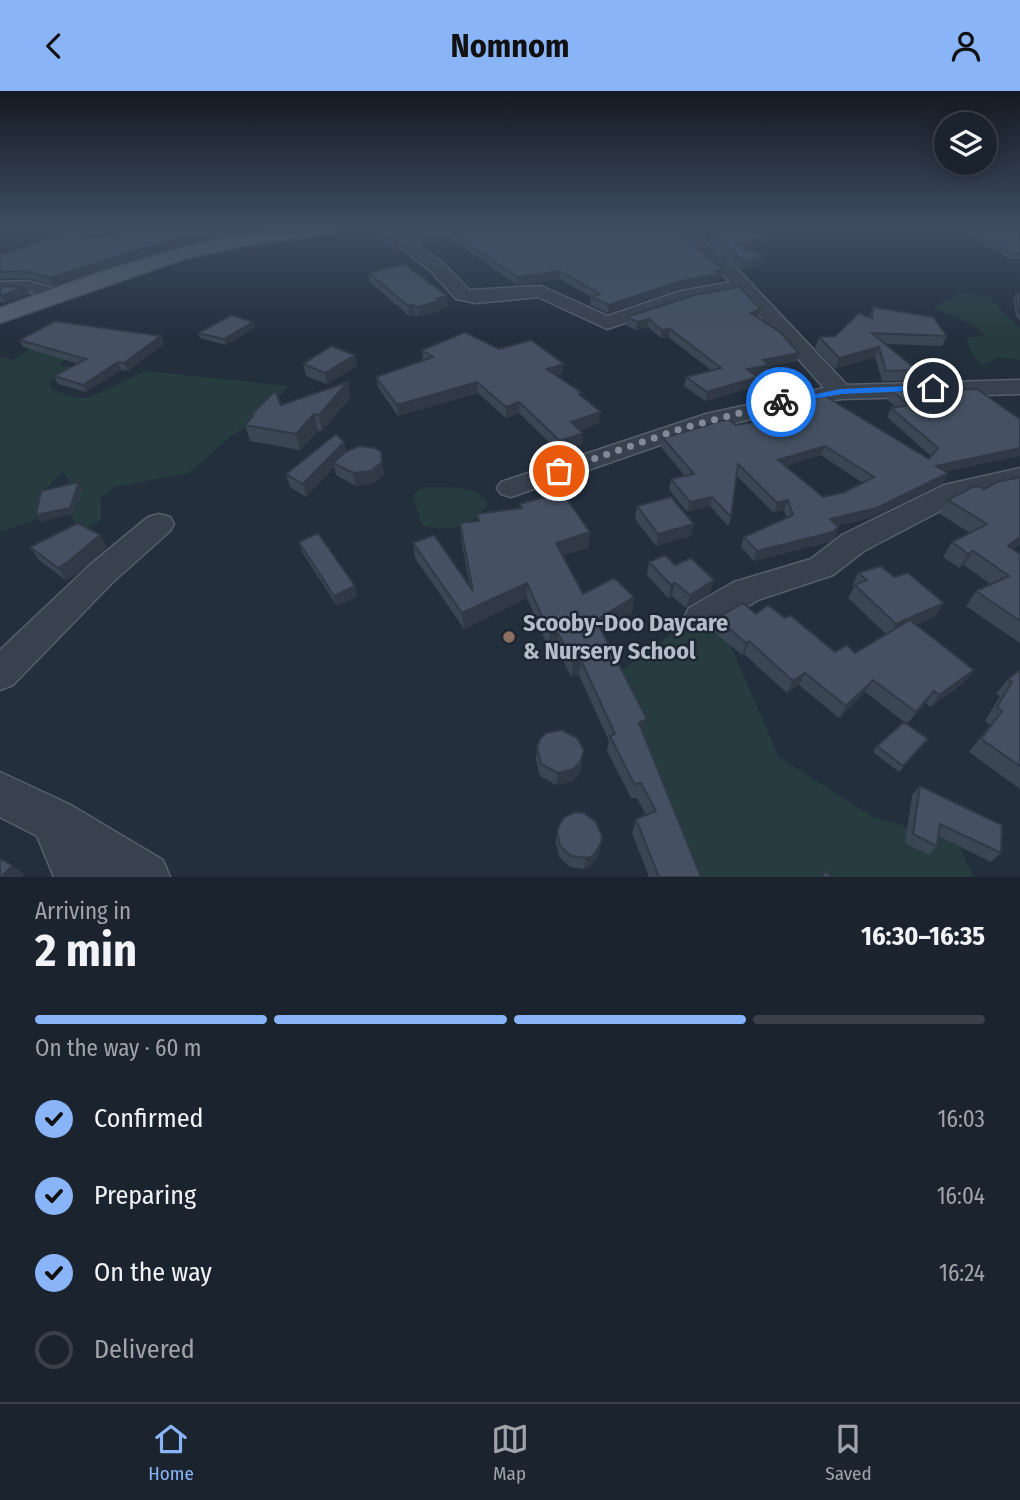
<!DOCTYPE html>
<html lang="en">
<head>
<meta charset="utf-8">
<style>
	:root { --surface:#1b232e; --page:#242b36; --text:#f1f3f6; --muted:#a0a4aa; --line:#39404a; --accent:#8ab4f8 }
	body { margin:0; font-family:"Fira Sans Condensed",sans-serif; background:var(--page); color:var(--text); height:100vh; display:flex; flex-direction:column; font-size:26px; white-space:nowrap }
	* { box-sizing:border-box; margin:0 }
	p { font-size:23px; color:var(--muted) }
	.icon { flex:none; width:38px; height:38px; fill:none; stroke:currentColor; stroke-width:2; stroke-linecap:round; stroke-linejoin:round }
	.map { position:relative; height:786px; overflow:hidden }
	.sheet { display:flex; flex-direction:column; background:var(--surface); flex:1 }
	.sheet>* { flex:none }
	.tools { position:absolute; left:934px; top:21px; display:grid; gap:14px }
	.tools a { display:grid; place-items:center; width:63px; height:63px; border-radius:50%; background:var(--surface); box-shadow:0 4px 18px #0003,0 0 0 2px var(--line); font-size:35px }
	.pin { position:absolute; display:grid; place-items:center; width:60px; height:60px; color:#fff; margin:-30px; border:4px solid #fff; border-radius:50%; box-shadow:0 2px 7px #0007 }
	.courier { position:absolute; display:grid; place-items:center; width:70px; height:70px; margin:-35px; border:5px solid #1a73e8; border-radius:50%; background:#fff; color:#222; box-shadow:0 2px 9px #0007 }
	.summary em { font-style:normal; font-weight:700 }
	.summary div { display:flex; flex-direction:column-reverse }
	.summary { display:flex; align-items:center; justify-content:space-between; height:119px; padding:0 35px }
	h1 { font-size:46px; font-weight:700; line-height:52px }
	.bar { display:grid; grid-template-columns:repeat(4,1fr); gap:10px 7px; align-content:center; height:84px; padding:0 35px }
	.bar i { height:9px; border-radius:5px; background:var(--line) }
	.bar .on { background:var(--accent) }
	.bar p { grid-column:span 4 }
	ol { padding:0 35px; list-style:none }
	li { display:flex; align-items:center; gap:21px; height:77px }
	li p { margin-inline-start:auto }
	li .icon { padding:7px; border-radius:50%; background:var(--accent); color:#111; stroke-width:4 }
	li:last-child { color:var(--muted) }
	li i { width:38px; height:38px; border:4px solid var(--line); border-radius:50% }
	header { display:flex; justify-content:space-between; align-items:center; height:91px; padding:0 35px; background:var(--accent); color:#111; font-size:32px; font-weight:700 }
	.tab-bar { display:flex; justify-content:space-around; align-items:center; height:98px; border-top:2px solid var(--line); background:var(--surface); font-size:19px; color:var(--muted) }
	.tab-bar a { display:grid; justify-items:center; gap:4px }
	.tab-bar .on { color:var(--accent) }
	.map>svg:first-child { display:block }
	.green { fill:#263c3f }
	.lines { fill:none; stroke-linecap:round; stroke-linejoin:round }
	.minor-casing { stroke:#565f6c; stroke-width:3 }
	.major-casing { stroke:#414a57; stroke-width:3 }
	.minor { fill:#38414e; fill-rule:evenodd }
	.major { fill:#56606e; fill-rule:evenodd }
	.wall { fill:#3b4654; fill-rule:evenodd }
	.shaded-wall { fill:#303945 }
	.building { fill:#455162; stroke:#303945; stroke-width:2; fill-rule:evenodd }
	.route { fill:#1a73e8 }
	.done { stroke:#828b98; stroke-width:7; stroke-dasharray:0 12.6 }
	.education-dot { fill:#8d6e63; stroke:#1d2633; stroke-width:2.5 }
	.labels { text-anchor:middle; stroke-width:5; stroke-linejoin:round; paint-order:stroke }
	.near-poi-label { font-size:24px; font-weight:bold; fill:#b4bcc9; stroke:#1d2633; text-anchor:start }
</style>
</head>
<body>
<header><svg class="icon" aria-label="back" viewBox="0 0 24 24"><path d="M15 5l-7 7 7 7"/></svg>Nomnom<svg class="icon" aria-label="person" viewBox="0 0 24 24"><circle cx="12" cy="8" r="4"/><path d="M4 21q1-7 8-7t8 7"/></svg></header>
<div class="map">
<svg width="1020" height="786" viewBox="0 0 1020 786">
	<rect width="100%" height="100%" fill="#242f3e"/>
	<path class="green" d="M961 202 989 206 1020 238V269L995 266 994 269 981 274 969 257 967 246 986 245 973 233 932 217Z
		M37 254 74 258 59 274 74 277 49 290 52 299 77 307H89L145 280 289 295 259 327 230 346 189 382 115 396 101 407V429L80 441 72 427 77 406 63 380 40 405 35 429 0 441V266L12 269Z
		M427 396C448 397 473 393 487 410V415C473 437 444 442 422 434L413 405 418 399Z
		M721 533 779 666 871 725 958 751 973 786H690L614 585 673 542Z"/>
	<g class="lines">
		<defs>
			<path id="minor" d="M200 136H219L245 150 243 153H231Z
				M373 136H390L443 172 469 199 541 195 608 225 681 200 730 191 715 175 664 136H681L727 167 847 294 1020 289V303L841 308 799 315 683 346 511 406 501 403 497 397 501 391 706 323 824 297 739 201 692 209 607 238 538 206 476 212 456 208 431 180Z
				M28 190 63 200 65 204 56 210 27 200 0 201V191Z
				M1020 377V395L963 408 864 460 833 484 758 509 713 537 701 541 689 537 684 527 689 517 734 491 811 468 842 444 944 394Z
				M159 423 170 426 174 433 170 440 113 491 13 594 0 599V559L91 473 148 426Z
				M0 681 69 713 163 769 170 786H54L37 745 0 726Z"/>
			<path id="major" d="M287 136H344L335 142 252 153 184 168 0 232V217C94 182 188 149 287 136Z"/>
		</defs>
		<use href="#minor" class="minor-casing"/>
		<use href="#major" class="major-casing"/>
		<use href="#minor" class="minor"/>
		<use href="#major" class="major"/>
	</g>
	<path class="wall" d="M395 136H663L723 178 719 190 680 198 608 222 590 214 591 206 560 188 517 194 449 146 420 153Z
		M960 136H1020V168H1008L993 156H987Z
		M378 139 398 154V158L393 160 378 143Z
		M207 141 209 148 141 166 54 195 28 187 0 188V164L85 147Z
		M711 144 769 146 767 154 748 158 764 165 762 173 742 179 728 165 709 152Z
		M369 182 448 215 440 217V220L418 226 415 224 409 225 370 191Z
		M0 195 29 203 5 212 0 211Z
		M1016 202 1020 203V230L1016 225 1013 207Z
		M873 216 947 245 942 255 886 253 917 279 912 290H882L875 266 835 278 815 257 819 246 835 245 869 226Z
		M760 218 758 226 799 262 797 270 769 275 767 283 756 284 758 286 756 295 705 310 684 295 686 286 712 280 668 246 661 247 648 236 636 239 626 234 627 226Z
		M255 236 226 254 200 247 198 242Z
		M161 245 164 253 128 280 121 279 86 301 58 293 54 285 78 273 23 256 19 249Z
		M499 258 563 283 557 285 581 305 599 332 580 339 582 353 559 361 519 322 506 327 478 302 398 325 378 296 376 286 423 269 422 259Z
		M355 264 357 275 327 293 306 285 303 273 309 270 308 269Z
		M977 298 946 381 948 382 943 392 872 426 837 435 835 446 829 451 754 470 741 456 744 446 787 427 784 419 774 422 736 384 731 426 728 435 710 415 687 421 669 398 671 388 685 385 661 356 663 347 774 327 777 319 929 368 931 365 887 326 891 317 896 316 888 309 892 300ZM821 364 863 392 845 401 823 406 785 375Z
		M351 306 322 340H318L300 359 250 350 245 334 251 328 250 325 281 314Z
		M344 351 346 361H381L384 383 373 392 356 395 336 384 334 376 306 406 290 396 286 383Z
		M1020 386V453L1013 458 1020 463V552L966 515 976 500 990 493 964 474 959 477 943 466 952 451 970 442 940 423 948 409Z
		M520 413 590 441 588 457 562 464 583 503 634 506 632 522 601 540 647 628 643 642 701 786H649L632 742 636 728 646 724 637 707H631L607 660 609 650 579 584 571 586 557 557 549 559 527 507 464 538 415 467 413 452 470 496 461 448 460 432 477 430V423L520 418Z
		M637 415 694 433 691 445 656 455 635 428Z
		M299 451 355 495 357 505 337 515 302 461Z
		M30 456H107L77 483 66 489 39 469Z
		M649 471 675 474 714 489 710 502 686 517 672 505 668 507 647 484Z
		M858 482 936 525 915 534 964 592 930 616 926 612 907 633 865 601 839 627 799 594 787 602 744 563 742 564 713 540 717 527 756 523 785 527 835 561 855 562 886 543 848 507 854 496 852 494Z
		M1020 579V698L969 661 990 634 985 630 1000 605 996 603 1008 588Z
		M928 648 899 681 873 661 877 655Z
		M537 656 582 672 579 683 573 690 556 694 540 685 536 668Z
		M920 695 1001 762 991 771 939 745 937 755 929 764 905 752 912 704Z
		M557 739 599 763 590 775 584 778 570 776 559 766 556 751Z"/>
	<path class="shaded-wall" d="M449 139V146L420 153 419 146Z
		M207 141 209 148 141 166 54 195 50 187 138 159Z
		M769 146 767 154 734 161 736 153Z
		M398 154V158L393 160 392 155Z
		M764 165 762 173 742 179 744 171Z
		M723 178 719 190 680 198 608 222 609 214 681 190Z
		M560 180V188L517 194V186Z
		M25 196 29 203 5 212 1 205Z
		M447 205 448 215 440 217V220L418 226 417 216 436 208Z
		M414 214 415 224 409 225 408 215Z
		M760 218 758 226 751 222Z
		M649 228 648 236 636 239 637 231Z
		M253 231 255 236 226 254 224 248Z
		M670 238 668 246 661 247 662 239Z
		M161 245 164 253 128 280 124 272Z
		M879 256 875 266 835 278 839 267Z
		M799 262 797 270 769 275 767 283 744 286 747 278 763 269Z
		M355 264 357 275 327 293 325 282Z
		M118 271 121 279 86 301 83 294Z
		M564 273 563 283 546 289 547 278Z
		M758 286 756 295 705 310 707 301Z
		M348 291 351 306 322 340 319 324Z
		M477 291 478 302 398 325 397 314Z
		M519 311V322L506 327V316Z
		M601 321 599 332 570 342 571 331Z
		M314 323 318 340 300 359 296 343Z
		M583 342 582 353 559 361 560 350Z
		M344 351 346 363 333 372 334 376 306 406 303 393Z
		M825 355 821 364 774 378 778 369Z
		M1020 357V365L930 384 936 375Z
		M382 371 384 383 373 392 356 395 353 382Z
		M948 382 943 392 872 426 825 438 830 428Z
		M79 391 83 398 73 423 40 431 36 424Z
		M712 406 710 415 687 421 690 411Z
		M788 409 784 419 774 422 777 412Z
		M694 433 691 445 656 455 658 443Z
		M839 436 835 446 829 451 754 470 757 460Z
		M590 441 588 457 555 467 556 452Z
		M100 444 107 456 77 483 66 489 58 477Z
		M1020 446V453L998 469 1008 455Z
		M973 460 964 474 959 477 968 463Z
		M714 489 710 502 686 517 690 504Z
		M527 492V507L464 538 462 522Z
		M675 492 672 505 668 507 671 494Z
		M355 495 357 505 337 515 334 505Z
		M634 506 632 522 594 544 596 529Z
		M944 512 936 525 889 546 896 533Z
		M558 542 557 557 549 559 550 543Z
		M749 550 744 563 742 564 746 552Z
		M581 569 579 584 571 586 573 571Z
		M974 579 964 592 930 616 939 604Z
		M805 582 799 594 787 602 793 590Z
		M873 589 865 601 839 627 846 615Z
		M934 600 926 612 907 633 916 621Z
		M647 628 643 643 639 632Z
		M584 659 579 683 573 690 556 694 558 682Z
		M601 752 599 763 590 775 584 778 586 767Z
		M12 774 24 783 22 786H2Z"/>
	<path class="building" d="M139 136H198L207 141 138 159 50 187 24 180 0 181V164L74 139H79L85 147H101Z
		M404 136H663L679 143 723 178 715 180 720 183 681 190 609 214 591 206 600 203 560 180 517 186 449 139 419 146Z
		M715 136H743L769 146 736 153 764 165 744 171 730 157 711 144Z
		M970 136H1020V162H1011L996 150H989Z
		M378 139 398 154 392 155Z
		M404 173 447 205 436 208 439 210 417 216 414 214 408 215 369 182Z
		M0 195 25 196 1 205Z
		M740 196 760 218 751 222 780 241 799 262 763 269 769 274 747 278 758 286 707 301 686 286 721 277 670 238 662 239 649 228 637 231 627 226 694 204Z
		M1016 202 1020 203V222L1018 220Z
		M873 216 933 226 947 245 872 242 917 279 886 280 879 256 839 267 819 246 835 245 859 222 872 227Z
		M231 224 253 231 224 248 198 242Z
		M55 230 161 245 124 272 118 271 83 294 54 285 86 268 19 249Z
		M465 241 499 258 531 249 564 273 547 278 582 302 579 303 601 321 571 331 583 342 560 350 519 311 506 316 477 291 397 314 376 286 433 266 422 259Z
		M332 255 355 264 325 282 303 273 310 269H308Z
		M348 291 319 324 314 323 296 343 245 334 253 325H250L275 300 281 314Z
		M977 298 1020 328V357L936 375 948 382 877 417 830 428 839 436 833 441 757 460 744 446 793 424 788 409 777 412 738 373 731 426 712 406 690 411 671 388 694 383 663 347 728 328 736 334 785 326 777 319 825 305 929 368 938 357 891 317 909 314 892 300ZM825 355 874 386 845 401 823 406 778 369Z
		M336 343 344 351 303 393 286 383Z
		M360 355 375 357 381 361 382 371 371 380 353 382 333 372 345 361Z
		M1020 386V446L1008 455 1020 463V530L976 500 1009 485 973 460 968 463 952 451 987 433 948 409 972 396 979 395 984 398 997 391Z
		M79 391 70 417 36 424 41 400Z
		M562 401 590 441 556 452 583 503 614 487 634 506 596 529 647 628 639 632 701 786H659L636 728 656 720 641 692 634 693 610 645 615 643 581 569 573 571 558 542 550 543 527 492 462 522 413 452 434 444 473 500 460 432 479 430 477 423 522 417 520 413Z
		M671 406 694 433 658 443 637 415Z
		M78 432 100 444 69 470 58 477 30 456Z
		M318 442 355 495 334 505 299 451Z
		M665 464 675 474 691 467 714 489 690 504 675 492 671 494 649 471Z
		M881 475 894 486 908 482 944 512 896 533 855 494 867 489 858 482Z
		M743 512 756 523 768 514 785 527 790 524 835 561 847 554 855 562 910 529 974 579 939 604 934 600 916 621 873 589 846 615 805 582 793 590 749 550 746 552 717 527Z
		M1020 579V675L981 648 1002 620 997 616 1012 591 1008 588Z
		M904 631 928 648 903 675 877 655Z
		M562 639 577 647 584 659 580 671 574 678 558 682 541 673 537 656 540 648 546 642Z
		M920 695 1002 734 1001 762 940 733 937 755 913 743Z
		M576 721 584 722 596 731 602 745 601 752 593 765 586 767 571 765 560 755 557 739 564 726Z
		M0 768 12 774 2 786H0Z
		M824 780 834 786H823Z"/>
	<linearGradient id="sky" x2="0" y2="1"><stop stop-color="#141a22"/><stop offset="0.55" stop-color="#3f4d63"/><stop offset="1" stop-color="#3f4d63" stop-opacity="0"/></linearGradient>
	<rect width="1020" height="246" fill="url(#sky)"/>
	<path class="route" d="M933 294 938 297 937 299 841 303 781 314 776 311 841 298Z"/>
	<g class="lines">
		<path class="done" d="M559 380 680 338 781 311"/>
	</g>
	<circle class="education-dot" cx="509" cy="546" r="7"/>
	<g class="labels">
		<g class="near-poi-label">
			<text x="523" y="540">Scooby-Doo Daycare<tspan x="523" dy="28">&amp; Nursery School</tspan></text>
		</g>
	</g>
</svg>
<div class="tools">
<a><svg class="icon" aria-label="layers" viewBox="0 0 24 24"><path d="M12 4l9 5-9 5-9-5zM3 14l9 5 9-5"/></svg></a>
</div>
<div class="pin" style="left:559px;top:380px;background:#ea580c"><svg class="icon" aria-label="bag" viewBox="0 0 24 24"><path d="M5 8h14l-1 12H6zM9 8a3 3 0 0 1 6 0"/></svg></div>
<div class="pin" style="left:933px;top:297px;background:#1f2937"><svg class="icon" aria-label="home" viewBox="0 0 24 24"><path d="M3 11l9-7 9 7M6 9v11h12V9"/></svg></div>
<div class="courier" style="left:781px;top:311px"><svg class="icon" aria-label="bike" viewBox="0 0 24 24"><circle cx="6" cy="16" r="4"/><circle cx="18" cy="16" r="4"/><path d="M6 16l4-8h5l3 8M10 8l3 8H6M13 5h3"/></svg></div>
</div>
<section class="sheet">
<div class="summary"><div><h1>2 min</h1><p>Arriving in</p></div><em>16:30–16:35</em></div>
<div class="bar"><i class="on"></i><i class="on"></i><i class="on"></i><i></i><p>On the way · 60 m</p></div>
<ol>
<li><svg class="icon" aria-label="check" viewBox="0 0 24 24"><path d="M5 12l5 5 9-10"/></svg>Confirmed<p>16:03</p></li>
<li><svg class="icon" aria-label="check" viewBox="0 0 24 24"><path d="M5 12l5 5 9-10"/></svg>Preparing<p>16:04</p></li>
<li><svg class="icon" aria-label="check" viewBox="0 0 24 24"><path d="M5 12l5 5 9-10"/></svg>On the way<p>16:24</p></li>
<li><i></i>Delivered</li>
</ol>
</section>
<nav class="tab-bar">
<a class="on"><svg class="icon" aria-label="home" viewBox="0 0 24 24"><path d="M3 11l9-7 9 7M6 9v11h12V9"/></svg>Home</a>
<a><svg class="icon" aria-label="map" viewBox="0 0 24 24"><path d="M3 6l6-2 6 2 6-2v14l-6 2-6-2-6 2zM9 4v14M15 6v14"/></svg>Map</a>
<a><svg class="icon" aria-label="saved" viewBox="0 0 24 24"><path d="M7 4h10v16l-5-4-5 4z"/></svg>Saved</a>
</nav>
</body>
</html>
